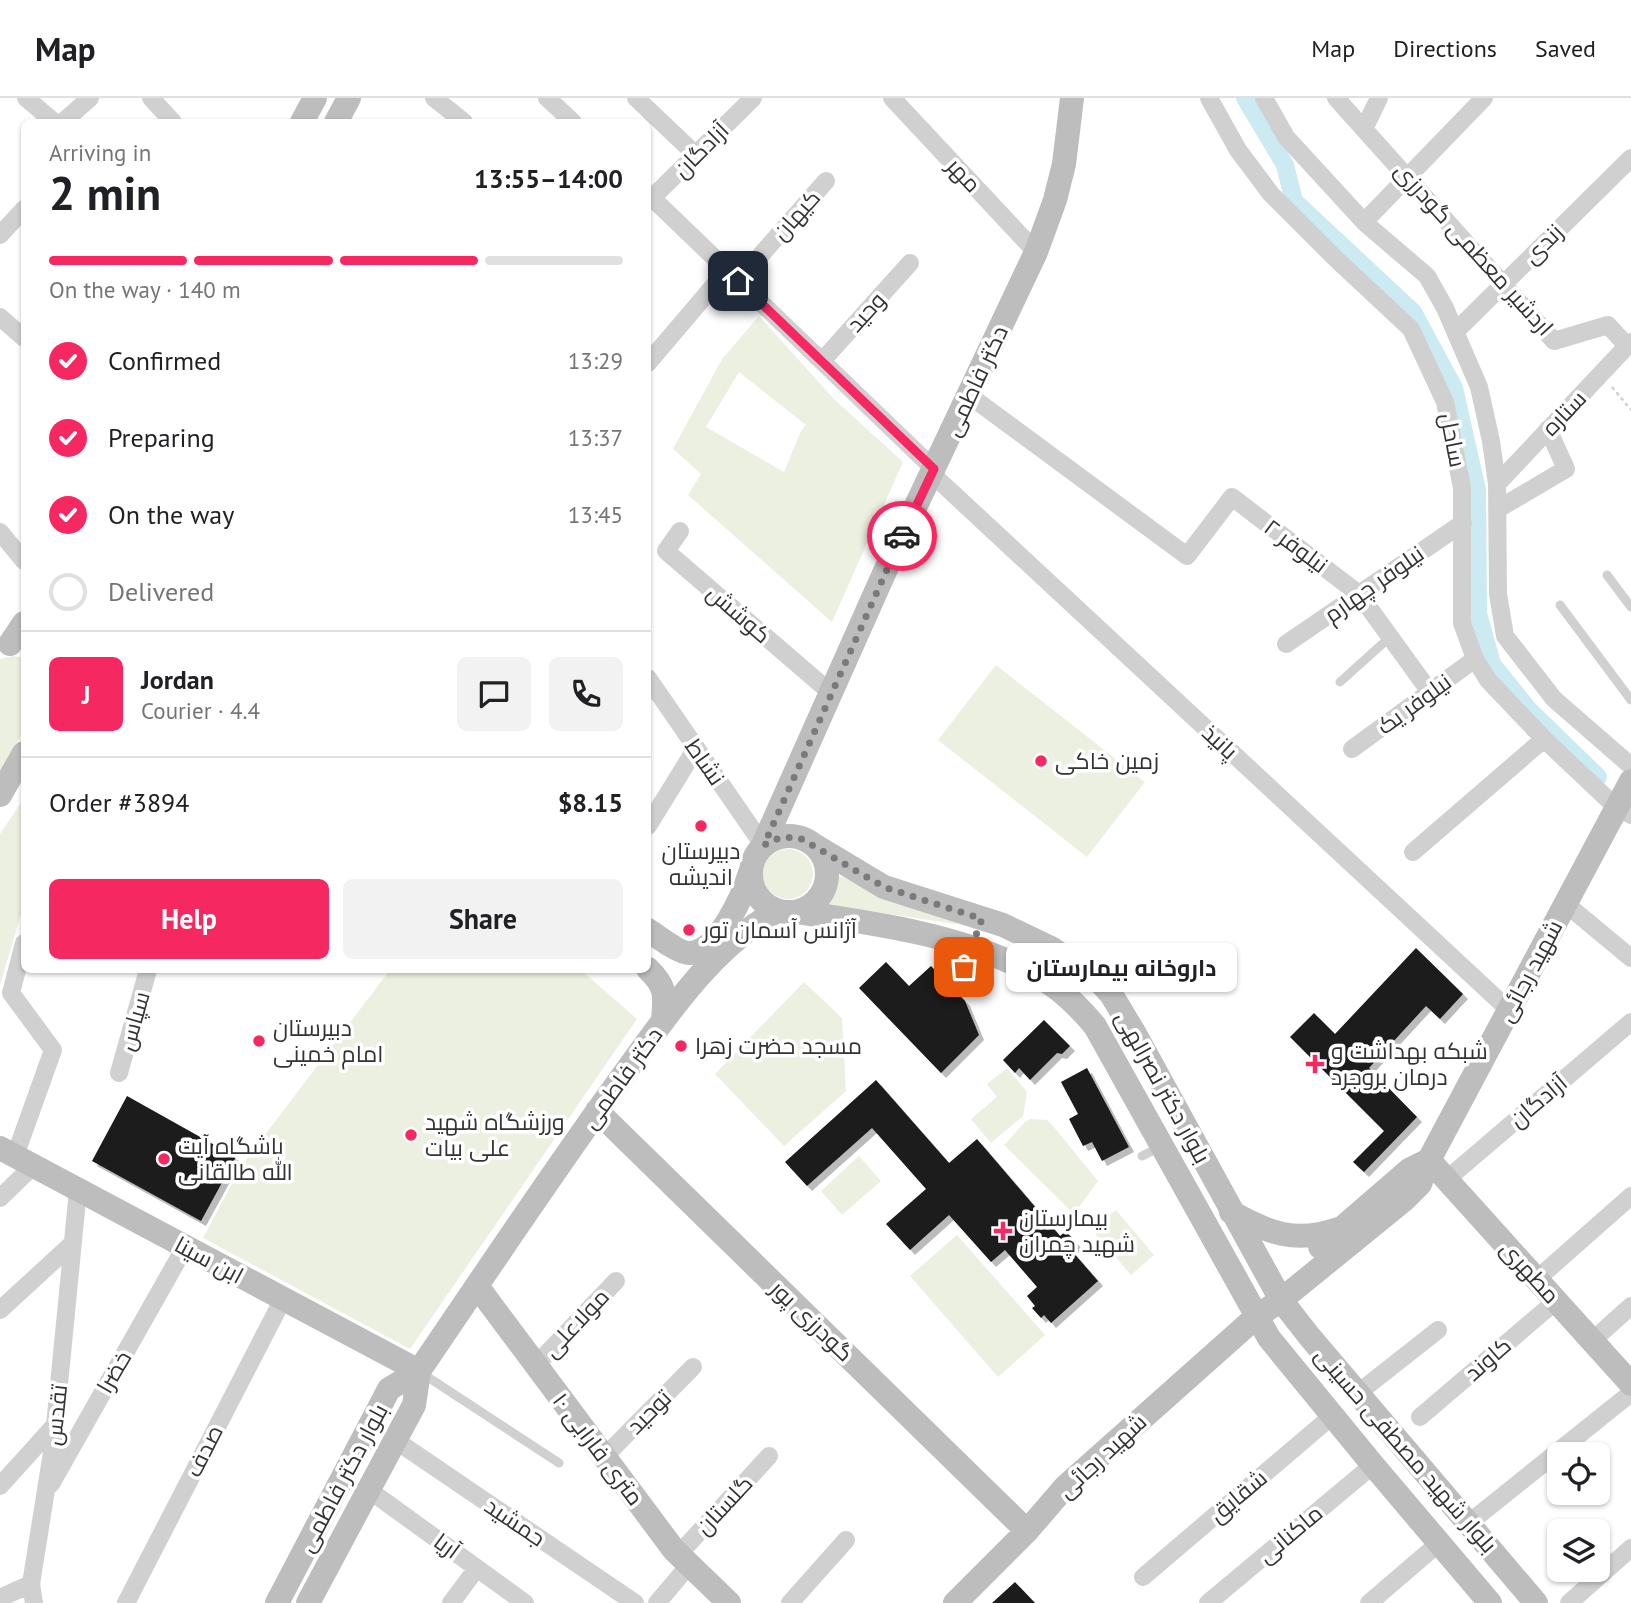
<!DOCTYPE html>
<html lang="en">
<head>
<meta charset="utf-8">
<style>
	:root { --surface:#fff; --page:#f2f2f2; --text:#202124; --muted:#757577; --line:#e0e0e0; --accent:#f62862 }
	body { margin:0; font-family:"PT Sans",Cairo,sans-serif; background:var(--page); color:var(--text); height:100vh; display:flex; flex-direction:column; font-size:26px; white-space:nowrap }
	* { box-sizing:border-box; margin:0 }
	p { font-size:23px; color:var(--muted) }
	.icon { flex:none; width:38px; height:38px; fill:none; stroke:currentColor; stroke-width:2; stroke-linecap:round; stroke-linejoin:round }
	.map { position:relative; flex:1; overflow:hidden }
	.panel { position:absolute; left:21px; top:21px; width:630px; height:854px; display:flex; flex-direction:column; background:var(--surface); border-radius:10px; box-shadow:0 2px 5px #0004 }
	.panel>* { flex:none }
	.controls { position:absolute; left:1547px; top:1344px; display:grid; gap:14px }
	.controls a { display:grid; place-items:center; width:63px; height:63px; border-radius:10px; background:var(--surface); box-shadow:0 2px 5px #0004; font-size:35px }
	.pin { position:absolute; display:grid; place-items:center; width:60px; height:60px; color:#fff; margin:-30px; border-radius:14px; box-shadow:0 4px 10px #0006 }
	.courier { position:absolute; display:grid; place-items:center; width:70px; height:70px; margin:-35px; border:5px solid #f62862; border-radius:50%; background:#fff; color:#222; box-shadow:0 2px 9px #0007 }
	.bubble { position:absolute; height:49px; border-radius:10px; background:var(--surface); box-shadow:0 2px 5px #0004; font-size:23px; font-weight:700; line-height:49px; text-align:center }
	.overview em { font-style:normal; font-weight:700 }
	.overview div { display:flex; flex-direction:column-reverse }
	.overview { display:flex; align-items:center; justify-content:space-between; height:119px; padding:0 28px }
	h1 { font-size:46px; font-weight:700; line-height:52px }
	.bar { display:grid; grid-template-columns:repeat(4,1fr); gap:10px 7px; align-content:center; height:84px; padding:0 28px }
	.bar i { height:9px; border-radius:5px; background:var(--line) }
	.bar .active { background:var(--accent) }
	.bar p { grid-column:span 4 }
	.line { display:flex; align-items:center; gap:18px; padding:0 28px; border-top:2px solid var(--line) }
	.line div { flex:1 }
	.round { display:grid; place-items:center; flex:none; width:74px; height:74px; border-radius:10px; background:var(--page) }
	ol { padding:0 28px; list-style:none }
	li { display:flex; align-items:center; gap:21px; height:77px }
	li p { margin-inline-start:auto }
	li .icon { padding:7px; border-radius:50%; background:var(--accent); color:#fff; stroke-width:4 }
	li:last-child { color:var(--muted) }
	li i { width:38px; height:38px; border:4px solid var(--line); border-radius:50% }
	.cta { display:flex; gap:14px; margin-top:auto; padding:14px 28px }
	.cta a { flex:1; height:80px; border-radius:10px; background:var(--accent); color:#fff; font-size:28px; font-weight:700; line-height:80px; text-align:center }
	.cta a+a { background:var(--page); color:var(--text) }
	header { display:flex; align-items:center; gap:42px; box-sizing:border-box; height:98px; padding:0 35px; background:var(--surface); border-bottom:2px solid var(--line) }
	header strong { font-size:33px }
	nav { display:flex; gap:38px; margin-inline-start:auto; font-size:24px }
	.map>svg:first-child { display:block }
	.green { fill:#ecf0e0; fill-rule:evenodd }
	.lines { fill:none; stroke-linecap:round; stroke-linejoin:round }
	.canal { stroke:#cbeaf1; stroke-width:18 }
	.building { fill:#1a1a1a; filter:url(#shadow) }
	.path { stroke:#d0d0d0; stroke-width:2.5; stroke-dasharray:3.5 3.5; stroke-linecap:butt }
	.lane { stroke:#d0d0d0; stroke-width:9 }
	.street { stroke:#d0d0d0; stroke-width:18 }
	.secondary { stroke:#bdbdbd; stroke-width:24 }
	.done { stroke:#7a7a7a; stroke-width:7; stroke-dasharray:0 12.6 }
	.route { stroke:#f62862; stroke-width:9 }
	.poi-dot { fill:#f62862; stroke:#fff; stroke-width:2.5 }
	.labels { text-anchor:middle; stroke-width:7; stroke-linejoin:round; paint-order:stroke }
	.street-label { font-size:23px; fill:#333; stroke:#fff }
	.poi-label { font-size:23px; fill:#333; stroke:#fff; text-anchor:start }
</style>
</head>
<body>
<header>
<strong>Map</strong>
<nav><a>Map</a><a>Directions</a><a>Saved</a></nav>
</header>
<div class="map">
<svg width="1631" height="1505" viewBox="0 0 1631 1505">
	<defs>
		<filter id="shadow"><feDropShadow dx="5" dy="5" stdDeviation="0" flood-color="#0004"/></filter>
	</defs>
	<rect width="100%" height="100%" fill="#fff"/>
	<path class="green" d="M759 218 834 301 903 364 832 524 688 397 701 376 673 351 722 261ZM739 274 806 327 801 333 784 374 706 329Z
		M13 558 24 560V632L0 674V561Z
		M996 567 1145 684 1087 759 938 642Z
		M24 700V806L0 887V736Z
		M763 776a25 25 0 1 1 50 0a25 25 0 1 1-50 0Z
		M835 776 961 827 824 806Z
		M390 872H581L637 921 410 1251 203 1140 242 1067Z
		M804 884 842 920 846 993 784 1048 715 976Z
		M1007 970 1027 994 1023 1018 991 1045 971 1021 997 999 987 986Z
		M1031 1021 1047 1022 1053 1028 1098 1083 1074 1116 1004 1047 1025 1024Z
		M859 1058 881 1083 842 1117 821 1093Z
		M1116 1112 1154 1157 1131 1177 1092 1132Z
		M957 1137 1045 1237 998 1279 910 1178Z"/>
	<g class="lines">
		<path class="canal" d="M1245 0 1285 67 1294 103 1413 214 1454 290 1477 392 1478 516 1492 566 1528 611 1598 679"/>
	</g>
	<path class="building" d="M1416 850 1463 896 1440 921 1426 908 1369 970 1417 1019 1364 1074 1353 1064 1384 1033 1290 939 1314 915 1335 936Z
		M886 864 909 888 931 868 965 903 979 937 941 975 859 890Z
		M1044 922 1070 948 1062 956 1057 955 1030 982 1019 970 1015 975 1003 962Z
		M1087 970 1129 1049 1102 1063 1092 1044 1083 1048 1069 1021 1078 1016 1061 984Z
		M876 982 949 1065 977 1041 1060 1138 1066 1133 1077 1146 1071 1152 1098 1183 1051 1225 1044 1217 1041 1220 1032 1210 1035 1208 1027 1198 1037 1189 1005 1152 991 1164 949 1117 910 1152 886 1126 926 1091 872 1030 807 1088 785 1064Z
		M127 998 236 1059 201 1123 92 1063Z
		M1015 1484 1035 1505H992Z"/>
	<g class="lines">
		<path class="path" d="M1612 289 1631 312"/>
		<path class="lane" d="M1607 477 1631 509
			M1560 507 1631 602
			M1340 584 1390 539
			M964 869 971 852
			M1142 1058 1160 1049
			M420 1274 559 1365"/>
		<path class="street" d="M26 0 54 24
			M151 0 173 24
			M434 0 464 24
			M547 0 573 24
			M636 0 696 57
			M892 0 1036 154
			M1209 0 1238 52 1271 96 1336 161 1411 231 1445 304 1462 390V525L1475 561 1488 582 1544 641 1617 710 1631 717
			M1264 0 1286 39 1365 125 1427 178 1445 210 1479 289 1491 343 1497 386 1498 496 1505 538 1554 601 1631 668
			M1336 0 1554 243 1608 227 1627 248
			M63 24 90 0
			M1364 31 1379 0
			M648 96 934 371
			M652 100 753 0
			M1364 124 1484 0
			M0 137 24 111
			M738 183 826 83
			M0 219 24 240
			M1456 233 1631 60
			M822 263 910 165
			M648 265 727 172
			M970 298 1187 458 1232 399 1359 496 1430 594
			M932 376 1509 912
			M1497 386 1631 244
			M1498 411 1566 371 1548 331
			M680 433 666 453 831 595
			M0 434 24 463
			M1286 546 1463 425
			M648 580 763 747
			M1352 651 1475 561
			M648 728 696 650
			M1413 754 1544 641
			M1566 806 1631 860
			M119 975 148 872
			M15 1058 53 952 11 895 24 845
			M1446 1082 1631 924
			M0 1100 33 1068
			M1537 1181 1631 1098
			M0 1212 72 1146
			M1592 1243 1631 1208
			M536 1267 616 1183
			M1358 1295 1438 1232
			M1420 1319 1556 1203
			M395 1342 635 1505
			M604 1359 693 1269
			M51 1386 185 1149
			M0 1388 55 1327
			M369 1392 525 1505
			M1469 1425 1631 1295
			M679 1456 769 1358
			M1143 1479 1332 1318
			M0 1500 31 1486
			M34 1505 31 1486 53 1348 78 1092
			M126 1505 283 1201
			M451 1505 477 1470
			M657 1505 690 1466
			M790 1505 846 1442
			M1208 1505 1373 1367
			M1369 1505 1439 1445
			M1569 1505 1631 1450"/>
		<path class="secondary" d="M302 24 315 0
			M336 24 349 0
			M10 546 24 525
			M0 697 24 655
			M751 776a38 38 0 1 1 76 0a38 38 0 1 1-76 0Z
			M809 744 884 789 1003 827 1051 850 1099 883 1111 896 1135 936 1281 1202 1309 1238 1536 1505
			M763 747 886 471 1036 154 1055 102 1064 66 1072 0
			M797 814C876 825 974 839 1043 881 1063 893 1080 910 1095 928L1269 1240 1373 1367 1490 1505
			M648 832C657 838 680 856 690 855 719 853 743 797 750 775
			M648 871C667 889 665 898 663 923
			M597 1013 1027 1433
			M0 1050 419 1273
			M1429 1062 1631 1286
			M1231 1114C1268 1135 1296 1146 1338 1131
			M1320 1149 1409 1072 1429 1062
			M477 1188 674 1452 729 1505
			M277 1505 389 1291 419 1273C485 1176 550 1078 619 983 664 922 709 851 777 813
			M308 1505 414 1307 419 1273
			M955 1505 1027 1433 1065 1389 1256 1219 1281 1202 1404 1102 1420 1086 1429 1062 1631 683"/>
	</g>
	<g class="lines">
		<path class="done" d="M902 438 764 747 781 739 800 740 884 789 982 821 964 869"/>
		<path class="route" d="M738 183 934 371 902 438"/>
	</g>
	<g class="poi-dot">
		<circle cx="1041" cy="663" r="7"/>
		<circle cx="701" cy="728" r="7"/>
		<circle cx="689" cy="832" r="7"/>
		<circle cx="259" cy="943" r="7"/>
		<circle cx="681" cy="948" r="7"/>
		<path d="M1311.5 955.5h7v7h7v7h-7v7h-7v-7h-7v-7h7z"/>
		<circle cx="411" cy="1037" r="7"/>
		<circle cx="164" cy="1061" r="7"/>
		<path d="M999.5 1122.5h7v7h7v7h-7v7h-7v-7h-7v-7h7z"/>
	</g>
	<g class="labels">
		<g class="street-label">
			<text transform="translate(701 52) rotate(-45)" y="8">آزادگان</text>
			<text transform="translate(964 77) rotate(47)" y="8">مهر</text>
			<text transform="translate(796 117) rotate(-48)" y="8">کیهان</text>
			<text transform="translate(1543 146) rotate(-45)" y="8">زندی</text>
			<text transform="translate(1474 151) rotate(48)" y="8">اردشیر معظمی گودرزی</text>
			<text transform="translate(866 214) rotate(-48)" y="8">وحید</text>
			<text transform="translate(976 283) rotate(-65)" y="8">دکتر فاطمی</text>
			<text transform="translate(1564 315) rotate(-46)" y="8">ستاره</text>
			<text transform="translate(1453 342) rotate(79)" y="8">ساحل</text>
			<text transform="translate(1296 448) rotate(37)" y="8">نیلوفر ۲</text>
			<text transform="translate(1374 486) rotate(-35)" y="8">نیلوفر چهارم</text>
			<text transform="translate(739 516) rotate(41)" y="8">کوشش</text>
			<text transform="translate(1414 606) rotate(-36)" y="8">نیلوفر یک</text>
			<text transform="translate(1220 644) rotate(43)" y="8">پانیذ</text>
			<text transform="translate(705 664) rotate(55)" y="8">نشاط</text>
			<text transform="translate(1530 873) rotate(-62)" y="8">شهید رجائی</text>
			<text transform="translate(134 923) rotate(-74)" y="8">سپاس</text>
			<text transform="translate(622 980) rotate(-54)" y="8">دکتر فاطمی</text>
			<text transform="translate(1163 989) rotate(61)" y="8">بلوار دکتر نصرالهی</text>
			<text transform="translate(1538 1003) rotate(-40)" y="8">آزادگان</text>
			<text transform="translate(209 1162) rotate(28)" y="8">ابن سینا</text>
			<text transform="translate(1530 1174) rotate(48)" y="8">مطهری</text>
			<text transform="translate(812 1223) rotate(44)" y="8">گودرزی پور</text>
			<text transform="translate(576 1225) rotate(-47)" y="8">مولاعلی</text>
			<text transform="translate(1488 1261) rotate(-41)" y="8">کاوند</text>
			<text transform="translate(114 1274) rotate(-60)" y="8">خضرا</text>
			<text transform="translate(649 1314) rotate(-45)" y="8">توحید</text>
			<text transform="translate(56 1317) rotate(-84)" y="8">تقدس</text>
			<text transform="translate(598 1351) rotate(53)" y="8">۱۰ متری فارابی</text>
			<text transform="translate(1406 1352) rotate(49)" y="8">بلوار شهید مصطفی حسینی</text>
			<text transform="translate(204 1353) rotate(-63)" y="8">صدف</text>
			<text transform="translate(1102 1358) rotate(-43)" y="8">شهید رجائی</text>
			<text transform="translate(343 1380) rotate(-62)" y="8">بلوار دکتر فاطمی</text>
			<text transform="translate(1238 1398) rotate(-40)" y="8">شقایق</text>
			<text transform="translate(724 1407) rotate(-47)" y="8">گلستان</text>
			<text transform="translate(515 1424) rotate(34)" y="8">جمشید</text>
			<text transform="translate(1290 1436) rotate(-40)" y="8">ماکنانی</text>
			<text transform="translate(447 1448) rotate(36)" y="8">آریا</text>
		</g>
		<g class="poi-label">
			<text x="1055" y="671">زمین خاکی</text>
			<text x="701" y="761" text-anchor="middle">دبیرستان<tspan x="701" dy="26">اندیشه</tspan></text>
			<text x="703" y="840">آژانس آسمان تور</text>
			<text x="273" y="938">دبیرستان<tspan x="273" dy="26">امام خمینی</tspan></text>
			<text x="695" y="956">مسجد حضرت زهرا</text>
			<text x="1331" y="961">شبکه بهداشت و<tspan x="1331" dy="26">درمان بروجرد</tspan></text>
			<text x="425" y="1032">ورزشگاه شهید<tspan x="425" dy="26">علی بیات</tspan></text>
			<text x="178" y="1056">باشگاه آیت<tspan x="178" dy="26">الله طالقانی</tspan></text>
			<text x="1019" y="1128">بیمارستان<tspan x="1019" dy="26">شهید چمران</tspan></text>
		</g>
	</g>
</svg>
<div class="controls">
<a><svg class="icon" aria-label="locate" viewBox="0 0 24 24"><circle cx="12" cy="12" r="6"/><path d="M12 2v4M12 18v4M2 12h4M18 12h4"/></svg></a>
<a><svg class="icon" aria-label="layers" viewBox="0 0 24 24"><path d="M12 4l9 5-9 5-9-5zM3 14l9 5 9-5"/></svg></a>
</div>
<div class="pin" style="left:964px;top:869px;background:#ea580c"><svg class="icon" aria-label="bag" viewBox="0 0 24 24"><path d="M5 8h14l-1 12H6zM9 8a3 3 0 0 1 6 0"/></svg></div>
<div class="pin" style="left:738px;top:183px;background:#1f2937"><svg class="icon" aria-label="home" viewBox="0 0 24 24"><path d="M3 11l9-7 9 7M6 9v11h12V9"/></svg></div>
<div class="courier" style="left:902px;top:438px"><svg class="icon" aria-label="car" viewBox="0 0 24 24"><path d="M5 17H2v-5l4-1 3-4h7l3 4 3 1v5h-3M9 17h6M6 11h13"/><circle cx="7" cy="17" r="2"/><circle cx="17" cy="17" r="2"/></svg></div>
<div class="bubble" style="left:1006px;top:845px;width:231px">داروخانه بیمارستان</div>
<section class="panel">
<div class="overview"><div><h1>2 min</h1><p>Arriving in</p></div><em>13:55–14:00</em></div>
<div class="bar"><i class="active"></i><i class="active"></i><i class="active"></i><i></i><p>On the way · 140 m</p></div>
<ol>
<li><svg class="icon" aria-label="check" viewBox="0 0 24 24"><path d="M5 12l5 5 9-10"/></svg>Confirmed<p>13:29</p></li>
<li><svg class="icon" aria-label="check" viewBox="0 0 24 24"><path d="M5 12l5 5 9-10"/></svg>Preparing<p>13:37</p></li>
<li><svg class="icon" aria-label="check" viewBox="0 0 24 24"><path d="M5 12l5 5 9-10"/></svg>On the way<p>13:45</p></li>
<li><i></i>Delivered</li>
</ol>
<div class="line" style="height:126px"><b class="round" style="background:var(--accent);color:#fff">J</b><div><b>Jordan</b><p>Courier · 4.4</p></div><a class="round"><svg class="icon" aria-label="chat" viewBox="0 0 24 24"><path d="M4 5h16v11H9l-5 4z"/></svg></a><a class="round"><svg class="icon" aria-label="phone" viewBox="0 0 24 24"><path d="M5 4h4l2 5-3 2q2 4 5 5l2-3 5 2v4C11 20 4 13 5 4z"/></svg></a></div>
<div class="line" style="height:91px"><div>Order #3894</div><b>$8.15</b></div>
<div class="cta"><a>Help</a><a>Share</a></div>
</section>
</div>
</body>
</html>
